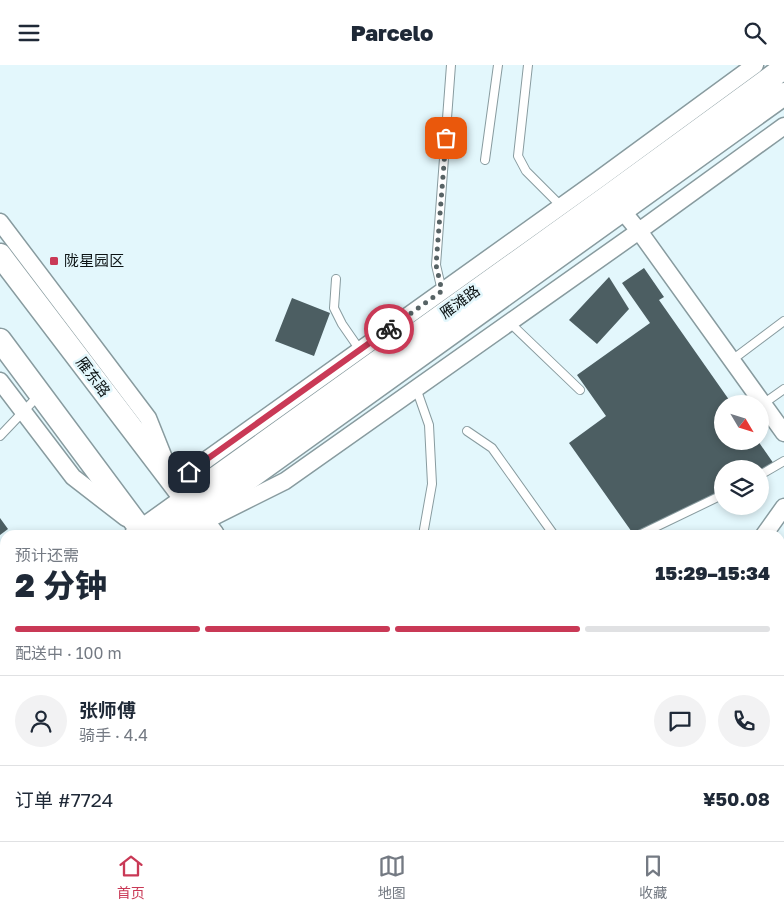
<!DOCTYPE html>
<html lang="zh">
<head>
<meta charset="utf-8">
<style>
	:root { --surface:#fff; --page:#f2f2f3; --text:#1f2937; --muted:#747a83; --line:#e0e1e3; --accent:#c93956 }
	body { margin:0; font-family:"Golos Text","Noto Sans SC",sans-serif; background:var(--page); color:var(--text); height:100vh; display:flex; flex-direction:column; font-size:19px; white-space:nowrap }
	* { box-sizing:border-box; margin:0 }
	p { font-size:16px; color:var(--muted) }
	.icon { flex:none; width:28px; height:28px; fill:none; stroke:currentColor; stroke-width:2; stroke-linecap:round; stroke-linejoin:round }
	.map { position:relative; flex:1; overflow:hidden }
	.sheet { position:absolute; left:0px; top:465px; width:785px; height:311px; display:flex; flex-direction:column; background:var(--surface); border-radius:15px 15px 0 0; box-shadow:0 2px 8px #0003 }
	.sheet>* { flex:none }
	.needle { width:32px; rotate:128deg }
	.controls { position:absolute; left:714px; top:330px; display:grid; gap:10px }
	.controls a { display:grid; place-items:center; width:55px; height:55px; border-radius:50%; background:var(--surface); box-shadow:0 2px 8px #0003; font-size:25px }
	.pin { position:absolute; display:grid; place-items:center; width:42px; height:42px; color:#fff; margin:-21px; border-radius:10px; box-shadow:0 2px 8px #0006 }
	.courier { position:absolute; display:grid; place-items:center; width:50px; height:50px; margin:-25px; border:4px solid #c93956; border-radius:50%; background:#fff; color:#222; box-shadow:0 1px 6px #0007 }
	.summary em { font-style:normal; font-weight:800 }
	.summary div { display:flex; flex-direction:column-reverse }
	.summary { display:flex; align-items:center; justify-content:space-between; height:85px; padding:0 15px }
	h1 { font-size:32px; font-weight:800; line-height:38px }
	.bar { display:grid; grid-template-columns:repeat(4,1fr); gap:8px 5px; align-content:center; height:60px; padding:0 15px }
	.bar i { height:6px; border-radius:4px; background:var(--line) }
	.bar .active { background:var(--accent) }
	.bar p { grid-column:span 4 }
	.line { display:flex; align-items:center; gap:12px; padding:0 15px; border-top:1px solid var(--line) }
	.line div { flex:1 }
	.round { display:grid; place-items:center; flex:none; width:52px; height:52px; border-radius:26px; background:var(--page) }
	header { display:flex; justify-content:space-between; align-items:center; height:65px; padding:0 15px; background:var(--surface); font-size:22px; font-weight:800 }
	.menu { display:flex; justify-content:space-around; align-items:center; height:70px; border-top:1px solid var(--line); background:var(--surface); font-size:14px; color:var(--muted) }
	.menu a { display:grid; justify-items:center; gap:2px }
	.menu .active { color:var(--accent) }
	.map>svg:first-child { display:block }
	.building { fill:#4c5e62 }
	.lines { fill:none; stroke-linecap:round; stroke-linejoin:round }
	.service-casing { stroke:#889b9f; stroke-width:10 }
	.minor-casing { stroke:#889b9f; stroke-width:19 }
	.secondary-casing { stroke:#889b9f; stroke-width:25 }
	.service { stroke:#fff; stroke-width:8 }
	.minor { stroke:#fff; stroke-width:16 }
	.secondary { stroke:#fff; stroke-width:22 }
	.done { stroke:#576365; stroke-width:5; stroke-dasharray:0 9 }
	.route { stroke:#c93956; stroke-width:6 }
	.poi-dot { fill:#c93956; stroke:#e3f7fc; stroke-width:2 }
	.labels { text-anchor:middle; stroke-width:5; stroke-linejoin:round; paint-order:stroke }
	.poi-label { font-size:15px; fill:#0c1314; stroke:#e3f7fc; text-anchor:start }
	.street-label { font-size:15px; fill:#0c1314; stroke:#e3f7fc }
</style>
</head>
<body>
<header><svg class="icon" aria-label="menu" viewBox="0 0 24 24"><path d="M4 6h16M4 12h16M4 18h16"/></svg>Parcelo<svg class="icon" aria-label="search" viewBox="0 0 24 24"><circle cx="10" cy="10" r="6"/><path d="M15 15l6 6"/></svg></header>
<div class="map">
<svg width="784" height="776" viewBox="0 0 784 776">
	<rect width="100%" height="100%" fill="#e3f7fc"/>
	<path class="building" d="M644 203 664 232 659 235 732 339H722V376H758L774 399 760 406V404H722V425L634 470 569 378 606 351 577 310 650 258 622 218Z
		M609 212 629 244 597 279 569 255Z
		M292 233 330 248 314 291 275 276Z
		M0 453 8 464 0 470Z
		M784 518V553L780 556V521Z
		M784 574V609L783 610 780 607V577Z"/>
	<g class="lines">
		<defs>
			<path id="service" d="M528 0 518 91 526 106 561 141
				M485 95 498 0
				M336 214 334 243 342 259 360 285
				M442 226 436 200 451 0
				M509 257 580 325
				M732 295 784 256
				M416 323 429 360 432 419 423 470
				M763 339 784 324
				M467 366 492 383 554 470
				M0 371 39 330
				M760 410 784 396
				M639 470 722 430
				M0 681 5 678
				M0 701 5 708
				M51 771 54 776
				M293 771 296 776
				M324 771 328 776
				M498 771 502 776
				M108 776 114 771"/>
			<path id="minor" d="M616 138 639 166 784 368
				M0 157 148 353 174 418 598 115 755 0
				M0 316 73 412 126 453
				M201 458 285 416 639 166 784 61
				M764 470 784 442
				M780 615 784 621
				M780 651 784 648
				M711 771 714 776
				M612 776 618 771"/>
			<path id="secondary" d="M0 190 213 470
				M0 275 145 470
				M136 470 610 130 784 3
				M170 470 784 29
				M0 569 5 565
				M0 594 5 590
				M370 771 374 776
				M446 771 449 776"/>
		</defs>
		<use href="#service" class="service-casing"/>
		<use href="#minor" class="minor-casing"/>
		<use href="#secondary" class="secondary-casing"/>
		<use href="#service" class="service"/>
		<use href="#minor" class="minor"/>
		<use href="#secondary" class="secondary"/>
	</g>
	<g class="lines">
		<path class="done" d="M389 264 442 226 436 200 446 73"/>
		<path class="route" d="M189 407 389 264"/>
	</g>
	<rect class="poi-dot" x="49" y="191" width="10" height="10" rx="2.5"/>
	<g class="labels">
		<g class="poi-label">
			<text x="64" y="201">陇星园区</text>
		</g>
		<g class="street-label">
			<text transform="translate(460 237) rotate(-36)" y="5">雁滩路</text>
			<text transform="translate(93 312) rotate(53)" y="5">雁东路</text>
		</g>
	</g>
</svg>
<div class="controls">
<a><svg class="needle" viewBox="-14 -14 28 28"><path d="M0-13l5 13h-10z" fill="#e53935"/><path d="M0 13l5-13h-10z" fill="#747a83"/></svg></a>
<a><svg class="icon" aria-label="layers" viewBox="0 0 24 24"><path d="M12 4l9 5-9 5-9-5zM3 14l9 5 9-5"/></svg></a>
</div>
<div class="pin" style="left:446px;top:73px;background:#ea580c"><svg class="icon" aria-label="bag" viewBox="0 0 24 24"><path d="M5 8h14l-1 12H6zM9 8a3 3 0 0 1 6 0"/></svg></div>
<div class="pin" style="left:189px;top:407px;background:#1f2937"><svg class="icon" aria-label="home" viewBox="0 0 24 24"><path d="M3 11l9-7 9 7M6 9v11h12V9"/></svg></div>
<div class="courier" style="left:389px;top:264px"><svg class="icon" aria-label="bike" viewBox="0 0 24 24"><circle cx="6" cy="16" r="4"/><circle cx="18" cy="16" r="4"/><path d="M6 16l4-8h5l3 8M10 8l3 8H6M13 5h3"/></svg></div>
<section class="sheet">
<div class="summary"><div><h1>2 分钟</h1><p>预计还需</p></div><em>15:29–15:34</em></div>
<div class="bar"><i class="active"></i><i class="active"></i><i class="active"></i><i></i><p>配送中 · 100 m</p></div>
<div class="line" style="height:90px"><a class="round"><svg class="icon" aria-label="person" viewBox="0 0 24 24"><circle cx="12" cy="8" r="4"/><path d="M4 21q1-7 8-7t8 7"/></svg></a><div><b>张师傅</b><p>骑手 · 4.4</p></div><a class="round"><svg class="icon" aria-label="chat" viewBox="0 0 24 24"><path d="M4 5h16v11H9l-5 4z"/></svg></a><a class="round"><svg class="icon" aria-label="phone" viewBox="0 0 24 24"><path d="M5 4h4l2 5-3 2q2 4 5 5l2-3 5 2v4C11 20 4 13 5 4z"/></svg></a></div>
<div class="line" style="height:65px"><div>订单 #7724</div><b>¥50.08</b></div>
</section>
</div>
<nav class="menu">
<a class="active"><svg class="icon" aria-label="home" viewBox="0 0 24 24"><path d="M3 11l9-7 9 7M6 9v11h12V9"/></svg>首页</a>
<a><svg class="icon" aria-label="map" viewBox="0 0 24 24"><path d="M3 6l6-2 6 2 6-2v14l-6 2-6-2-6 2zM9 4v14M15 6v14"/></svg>地图</a>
<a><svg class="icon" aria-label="saved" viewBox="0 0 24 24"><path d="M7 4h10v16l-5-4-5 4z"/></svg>收藏</a>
</nav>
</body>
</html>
